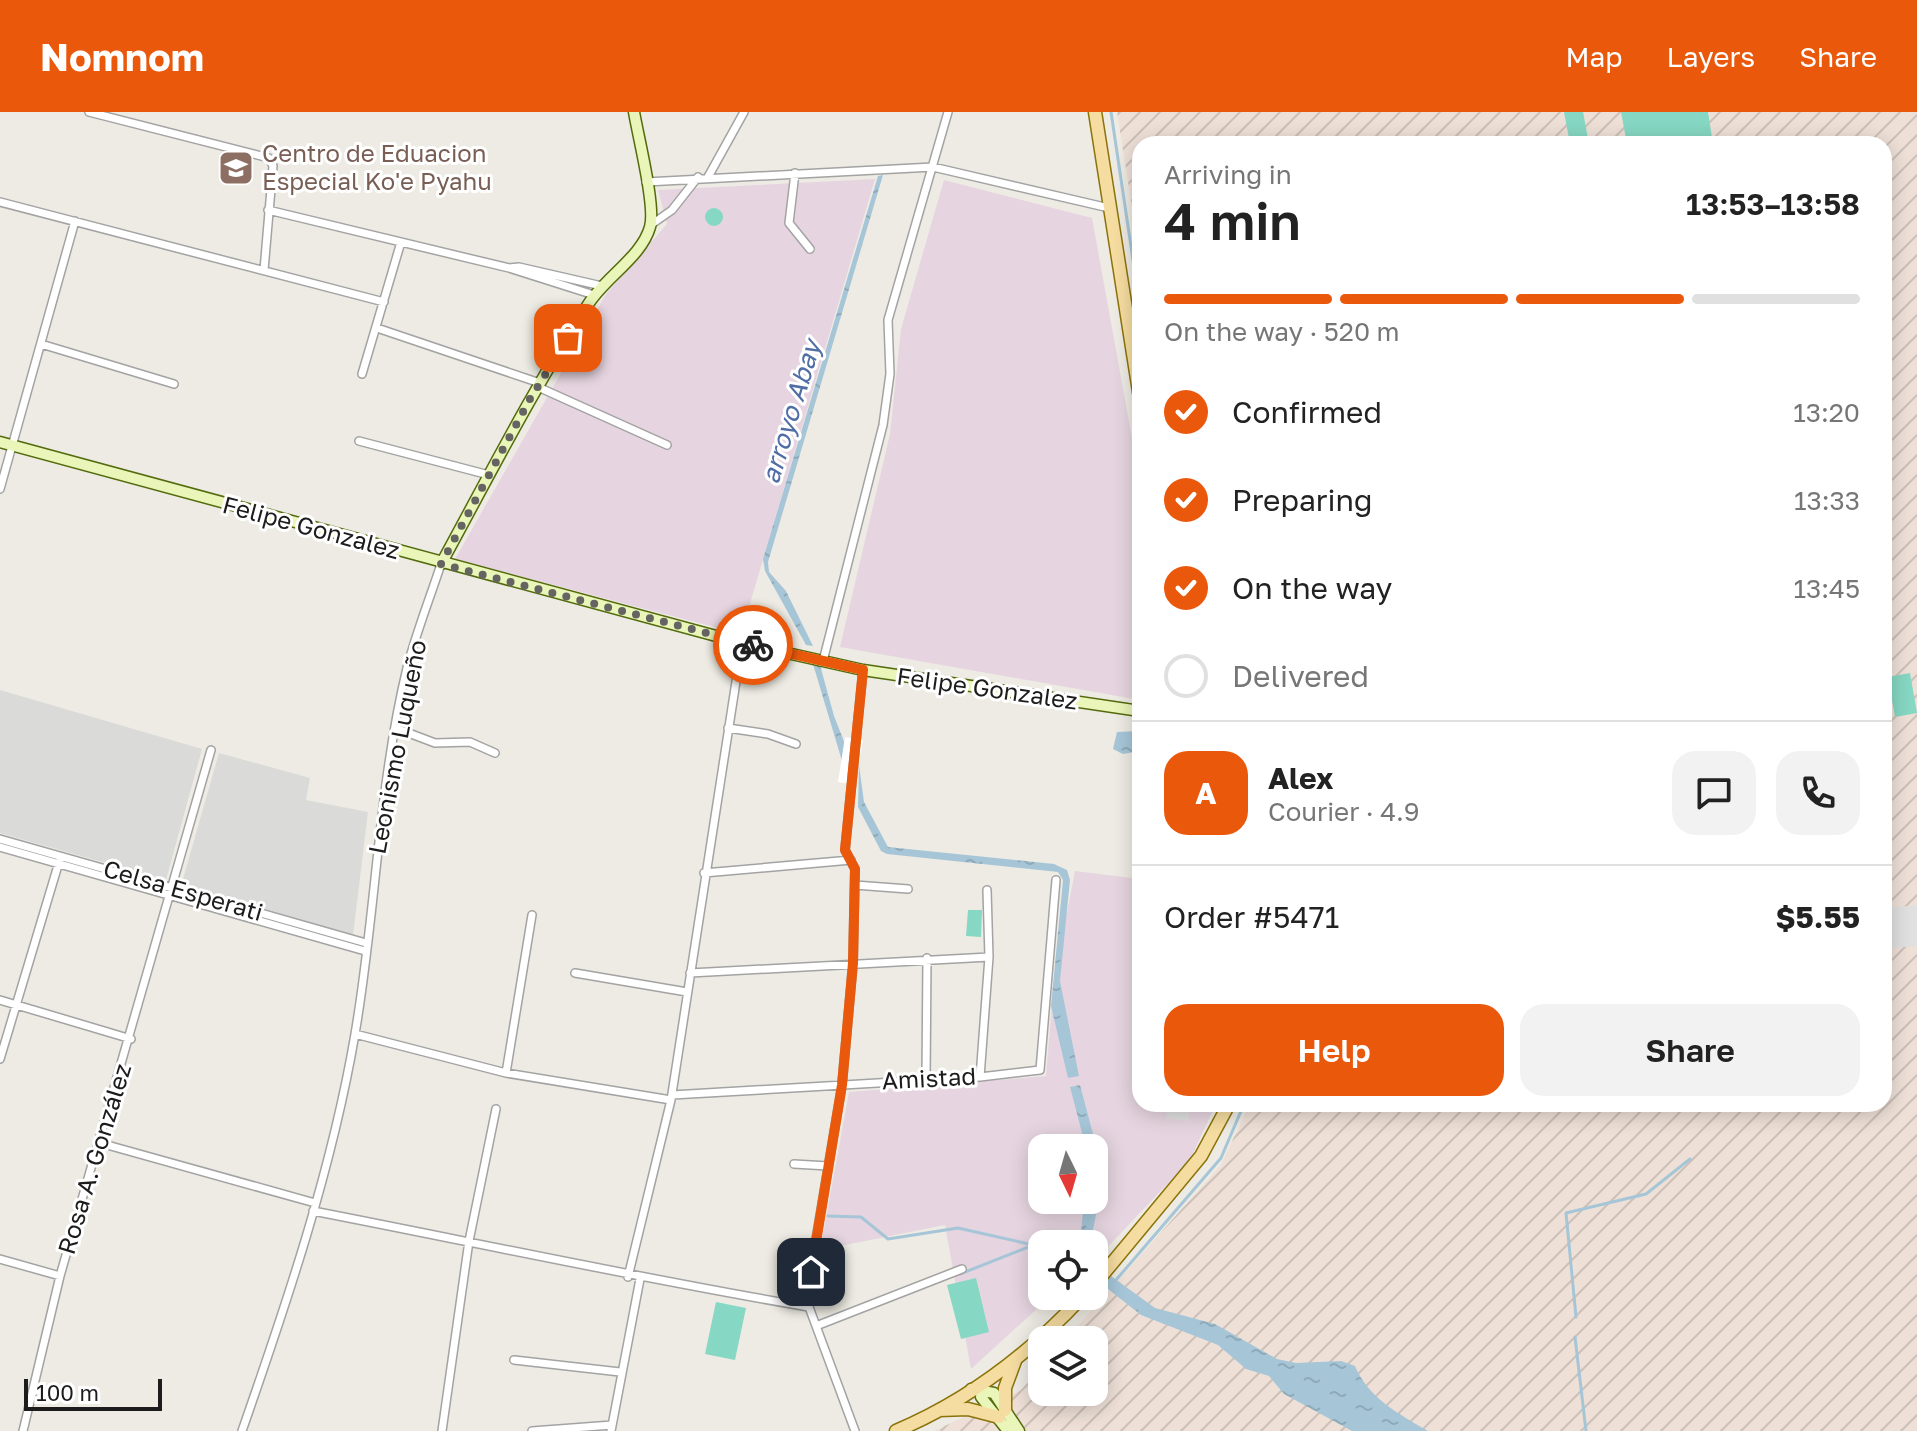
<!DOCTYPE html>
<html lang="en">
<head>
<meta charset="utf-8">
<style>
	:root { --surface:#fff; --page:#f2f2f2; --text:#222; --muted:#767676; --line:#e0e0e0; --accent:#ea580c }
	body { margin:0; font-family:"Golos Text",sans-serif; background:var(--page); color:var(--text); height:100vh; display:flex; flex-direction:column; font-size:30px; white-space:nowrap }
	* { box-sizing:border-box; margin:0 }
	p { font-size:26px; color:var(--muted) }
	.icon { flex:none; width:44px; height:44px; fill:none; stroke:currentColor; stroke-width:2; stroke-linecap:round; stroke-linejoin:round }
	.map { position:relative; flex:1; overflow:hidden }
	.panel { position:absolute; left:1132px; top:24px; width:760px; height:976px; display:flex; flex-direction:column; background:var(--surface); border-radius:24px; box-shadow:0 4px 20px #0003 }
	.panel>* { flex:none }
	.needle { width:52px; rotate:175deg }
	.fabs { position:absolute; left:1028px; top:1022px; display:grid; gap:16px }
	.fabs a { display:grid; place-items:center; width:80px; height:80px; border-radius:16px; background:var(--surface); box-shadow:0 4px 20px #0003; font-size:40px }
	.scale { position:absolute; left:24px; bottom:20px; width:138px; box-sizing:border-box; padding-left:8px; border:4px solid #1c1c1c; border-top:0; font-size:22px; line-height:28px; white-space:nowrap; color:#1c1c1c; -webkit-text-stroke:6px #fff; paint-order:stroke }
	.pin { position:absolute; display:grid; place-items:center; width:68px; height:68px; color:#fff; margin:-34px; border-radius:16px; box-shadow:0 4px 12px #0006 }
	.courier { position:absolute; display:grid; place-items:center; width:80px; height:80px; margin:-40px; border:6px solid #ea580c; border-radius:50%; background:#fff; color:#222; box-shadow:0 2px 10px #0007 }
	.summary em { font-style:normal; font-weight:600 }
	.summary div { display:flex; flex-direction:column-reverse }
	.summary { display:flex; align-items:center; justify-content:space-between; height:136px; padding:0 32px }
	h1 { font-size:52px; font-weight:600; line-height:60px }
	.bar { display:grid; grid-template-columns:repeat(4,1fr); gap:12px 8px; align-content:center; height:96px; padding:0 32px }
	.bar i { height:10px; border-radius:6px; background:var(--line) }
	.bar .on { background:var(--accent) }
	.bar p { grid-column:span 4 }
	.line { display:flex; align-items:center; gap:20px; padding:0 32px; border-top:2px solid var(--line) }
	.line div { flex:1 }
	.round { display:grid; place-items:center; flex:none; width:84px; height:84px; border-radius:24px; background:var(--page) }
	ol { padding:0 32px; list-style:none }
	li { display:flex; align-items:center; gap:24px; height:88px }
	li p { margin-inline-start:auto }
	li .icon { padding:8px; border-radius:50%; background:var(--accent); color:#fff; stroke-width:4 }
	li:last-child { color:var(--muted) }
	li i { width:44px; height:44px; border:4px solid var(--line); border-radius:50% }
	.cta { display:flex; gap:16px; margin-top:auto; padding:16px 32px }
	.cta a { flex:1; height:92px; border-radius:24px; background:var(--accent); color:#fff; font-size:32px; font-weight:600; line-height:92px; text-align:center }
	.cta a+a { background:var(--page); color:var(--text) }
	header { display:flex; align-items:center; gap:48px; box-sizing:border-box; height:112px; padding:0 40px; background:var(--accent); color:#fff }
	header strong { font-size:38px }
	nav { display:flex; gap:44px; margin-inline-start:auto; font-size:28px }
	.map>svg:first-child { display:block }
	.residential { fill:#dadad9 }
	.industrial { fill:#e6d5e0; fill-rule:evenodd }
	.military { fill:url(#military-furrows) }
	.pitch { fill:#86d7c3 }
	.parking { fill:#e0e0e0 }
	.water { fill:url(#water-ripples) }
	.pier { fill:#fff }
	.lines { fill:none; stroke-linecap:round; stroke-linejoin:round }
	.stream { stroke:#a6c6d8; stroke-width:3 }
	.street-casing { stroke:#a3a3a3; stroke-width:10 }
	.secondary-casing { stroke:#536b0c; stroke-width:13 }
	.primary-casing { stroke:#8b730a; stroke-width:15 }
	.street { stroke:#fff; stroke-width:7 }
	.secondary { stroke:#e9f5b9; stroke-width:10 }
	.primary { stroke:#f5dca0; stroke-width:12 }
	.done { stroke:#656462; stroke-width:8; stroke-dasharray:0 14.4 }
	.route { stroke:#ea580c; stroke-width:10 }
	.labels { text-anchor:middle; stroke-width:6; stroke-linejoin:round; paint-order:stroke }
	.education-label { font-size:24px; fill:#785e54; stroke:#fff; text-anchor:start }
	.street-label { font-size:24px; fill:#1c1c1c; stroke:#fff }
	.water-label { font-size:26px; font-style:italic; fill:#506ea5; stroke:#fff }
</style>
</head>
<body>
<header>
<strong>Nomnom</strong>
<nav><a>Map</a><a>Layers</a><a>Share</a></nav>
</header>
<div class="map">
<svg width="1917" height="1319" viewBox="0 0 1917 1319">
	<defs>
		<pattern id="military-furrows" width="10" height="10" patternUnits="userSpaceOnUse" patternTransform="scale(2)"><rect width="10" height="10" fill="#eee0d7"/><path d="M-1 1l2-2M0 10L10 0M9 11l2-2" fill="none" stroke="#ccc0b8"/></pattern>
		<pattern id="water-ripples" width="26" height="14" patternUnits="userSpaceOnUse" patternTransform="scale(2)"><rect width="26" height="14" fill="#a6c6d8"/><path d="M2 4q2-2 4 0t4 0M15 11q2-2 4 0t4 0" fill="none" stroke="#8eaab9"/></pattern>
	</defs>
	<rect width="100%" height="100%" fill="#edebe3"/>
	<path class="residential" d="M0 578 202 637 166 768 0 721Z
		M219 641 310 666 306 688 368 700 353 823 181 774Z"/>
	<path class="industrial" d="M875 67 741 522 455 447 606 182 667 112 658 78Z
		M944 68 1092 106 1140 370V588L840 535 890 322 901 217Z
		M1075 759 1140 767V992H1216L1190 1048 1102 1141 1094 1147V1132H1042V1184H1051L971 1257 945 1113 820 1138 849 980 1046 964 1054 868ZM1042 1036H1094V1088H1042Z"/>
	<path class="military" d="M1117 0H1917V1319H934L1021 1278 1042 1254V1280H1094V1228H1065L1220 1054 1250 992H1884V32H1140V146Z"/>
	<path class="pitch" d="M1564 0H1583L1589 32H1570Z
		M1621 0H1708L1713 32H1627Z
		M705 105a9 9 0 1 1 18 0a9 9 0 1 1-18 0Z
		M1910 561 1917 601 1895 605 1888 565Z
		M968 798H982L981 825 966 824Z
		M976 1166 989 1220 961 1227 947 1173Z
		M716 1190 746 1196 735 1248 705 1242Z"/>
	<path class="parking" d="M1917 793V834L1884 837V796Z
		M1167 992H1190L1188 1009 1166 1006Z"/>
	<path class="water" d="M883 63 768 450 769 460 786 479 813 534 806 533 765 459 763 447 878 64Z
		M813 552 820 553 834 604 847 637 842 649Z
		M1140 619V639L1123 642 1113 637 1117 620Z
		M859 653 864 690 888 735 1054 752 1067 758 1070 768 1060 869 1079 964 1068 966 1051 894 1063 768 1058 760 887 742 881 739 858 695Z
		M1080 973 1097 1037V1098L1090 1132H1080L1084 1088H1094V1036H1086L1070 975Z
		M1111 1164 1155 1196 1215 1212 1277 1247 1296 1251 1341 1249 1355 1254C1369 1287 1398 1301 1428 1319H1352L1284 1282 1269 1264 1246 1257 1218 1233 1141 1203 1103 1173Z"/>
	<path class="pier" d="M845 625 863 628 855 673 838 670Z"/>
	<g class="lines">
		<path class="stream" d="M1111 0 1140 195
			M828 1104 861 1105 888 1127 958 1116 1042 1135
			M960 1162 1031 1134
			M1116 1168 1221 1046 1244 992
			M1576 1205 1566 1101 1646 1082 1690 1047
			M1575 1225 1586 1319"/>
		<defs>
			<path id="street" d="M89 0 269 46 273 54 264 158
				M795 61 789 111 810 137
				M708 65 744 0
				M646 70 933 55 1109 96
				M0 90 384 190
				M268 98 509 156 519 155 602 174
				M652 112 672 98 698 65
				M509 156 594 183
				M377 216 540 271
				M41 232 174 272
				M362 262 401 130
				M538 275 667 333
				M359 329 489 363
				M0 377 75 109
				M823 549 883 313 890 262 888 208 948 0
				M728 616 768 622 796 632
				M398 617 435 631 470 630 495 641
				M0 727 366 831
				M0 735 365 839
				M704 761 851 748
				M855 773 908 777
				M575 861 687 880
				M690 861 989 845
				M0 888 131 927
				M355 922 506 961 671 988
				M0 947 59 750
				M506 961 532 803
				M980 965 989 845 987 778
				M926 967 927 846
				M672 983 980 965 1040 958 1056 768
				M100 1031 315 1091
				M794 1052 828 1054
				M313 1099C478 1131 643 1167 809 1195
				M0 1147 60 1164
				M628 1165 671 988 742 531
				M816 1214 962 1157
				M514 1248 620 1260
				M23 1319 60 1164 211 638
				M242 1319C287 1190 332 1057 355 922 376 801 378 676 407 556 416 521 430 486 441 452
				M442 1319 469 1129 496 997
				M532 1319 612 1313
				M611 1319 640 1167
				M855 1319 809 1195 814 1139 842 973 853 851 855 757 845 738 863 558"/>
			<path id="secondary" d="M0 330 742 531 863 558 1140 599
				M441 452C489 364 534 275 589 191 606 165 642 144 650 115 656 95 638 24 634 0
				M982 1273 981 1285 1008 1319
				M971 1277 994 1281 1019 1319"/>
			<path id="primary" d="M1095 0 1140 286
				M1094 1173 1201 1044 1229 992
				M939 1298 968 1297 999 1305
				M1005 1298V1276L1015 1249
				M896 1319C967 1289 1031 1240 1083 1184"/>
		</defs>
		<use href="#street" class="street-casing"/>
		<use href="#secondary" class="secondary-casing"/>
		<use href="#primary" class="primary-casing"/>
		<use href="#street" class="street"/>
		<use href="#secondary" class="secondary"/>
		<use href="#primary" class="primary"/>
	</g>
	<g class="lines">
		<path class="done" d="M568 226 530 287 441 452 753 533"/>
		<path class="route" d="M753 533 863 558 845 738 855 757 853 851 842 973 811 1160"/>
	</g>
	<defs>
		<symbol id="school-square" viewBox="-11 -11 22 22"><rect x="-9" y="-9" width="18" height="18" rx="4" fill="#8d6e63" stroke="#fff"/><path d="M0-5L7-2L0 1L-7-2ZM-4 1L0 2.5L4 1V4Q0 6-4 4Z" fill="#fff"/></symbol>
	</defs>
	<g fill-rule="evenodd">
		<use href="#school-square" x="216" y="36" width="40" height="40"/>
	</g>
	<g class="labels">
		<g class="education-label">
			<text x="262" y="50">Centro de Eduacion<tspan x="262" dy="28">Especial Ko'e Pyahu</tspan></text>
		</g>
		<g class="street-label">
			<text transform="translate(311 416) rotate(15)" y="8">Felipe Gonzalez</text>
			<text transform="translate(987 577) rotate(8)" y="8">Felipe Gonzalez</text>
			<text transform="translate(398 635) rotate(-79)" y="8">Leonismo Luqueño</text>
			<text transform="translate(183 779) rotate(16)" y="8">Celsa Esperati</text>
			<text transform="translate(929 967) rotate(-3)" y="8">Amistad</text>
			<text transform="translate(95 1047) rotate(-73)" y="8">Rosa A. González</text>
		</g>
		<g class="water-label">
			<text transform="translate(791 300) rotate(-73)" y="9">arroyo Abay</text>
		</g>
	</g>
</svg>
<div class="fabs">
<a><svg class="needle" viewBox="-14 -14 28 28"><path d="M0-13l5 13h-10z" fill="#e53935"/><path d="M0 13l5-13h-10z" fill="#767676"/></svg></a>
<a><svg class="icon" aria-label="locate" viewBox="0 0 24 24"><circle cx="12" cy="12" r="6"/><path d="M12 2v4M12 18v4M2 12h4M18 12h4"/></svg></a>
<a><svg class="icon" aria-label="layers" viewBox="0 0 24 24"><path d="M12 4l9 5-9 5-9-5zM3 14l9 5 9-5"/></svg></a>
</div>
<div class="scale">100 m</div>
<div class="pin" style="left:568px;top:226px;background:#ea580c"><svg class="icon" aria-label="bag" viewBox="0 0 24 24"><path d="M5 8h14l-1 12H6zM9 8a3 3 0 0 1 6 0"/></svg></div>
<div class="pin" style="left:811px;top:1160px;background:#1f2937"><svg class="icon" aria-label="home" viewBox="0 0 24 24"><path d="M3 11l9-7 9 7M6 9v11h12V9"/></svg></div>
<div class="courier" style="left:753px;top:533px"><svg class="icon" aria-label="bike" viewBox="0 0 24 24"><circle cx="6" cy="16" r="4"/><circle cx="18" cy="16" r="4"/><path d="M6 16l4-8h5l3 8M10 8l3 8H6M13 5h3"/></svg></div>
<section class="panel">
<div class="summary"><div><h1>4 min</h1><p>Arriving in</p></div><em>13:53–13:58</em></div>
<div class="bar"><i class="on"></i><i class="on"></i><i class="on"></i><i></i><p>On the way · 520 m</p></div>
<ol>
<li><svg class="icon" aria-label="check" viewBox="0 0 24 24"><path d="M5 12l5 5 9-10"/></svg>Confirmed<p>13:20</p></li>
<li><svg class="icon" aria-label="check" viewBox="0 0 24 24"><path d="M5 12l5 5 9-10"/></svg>Preparing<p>13:33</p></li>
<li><svg class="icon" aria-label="check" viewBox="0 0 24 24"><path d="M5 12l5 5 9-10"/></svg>On the way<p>13:45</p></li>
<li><i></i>Delivered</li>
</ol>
<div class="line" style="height:144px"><b class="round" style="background:var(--accent);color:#fff">A</b><div><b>Alex</b><p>Courier · 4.9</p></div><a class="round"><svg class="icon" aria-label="chat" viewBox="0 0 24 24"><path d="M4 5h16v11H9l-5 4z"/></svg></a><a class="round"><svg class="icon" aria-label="phone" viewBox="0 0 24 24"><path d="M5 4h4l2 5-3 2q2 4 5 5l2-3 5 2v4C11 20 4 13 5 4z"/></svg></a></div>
<div class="line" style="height:104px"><div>Order #5471</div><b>$5.55</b></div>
<div class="cta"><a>Help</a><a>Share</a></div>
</section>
</div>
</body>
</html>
